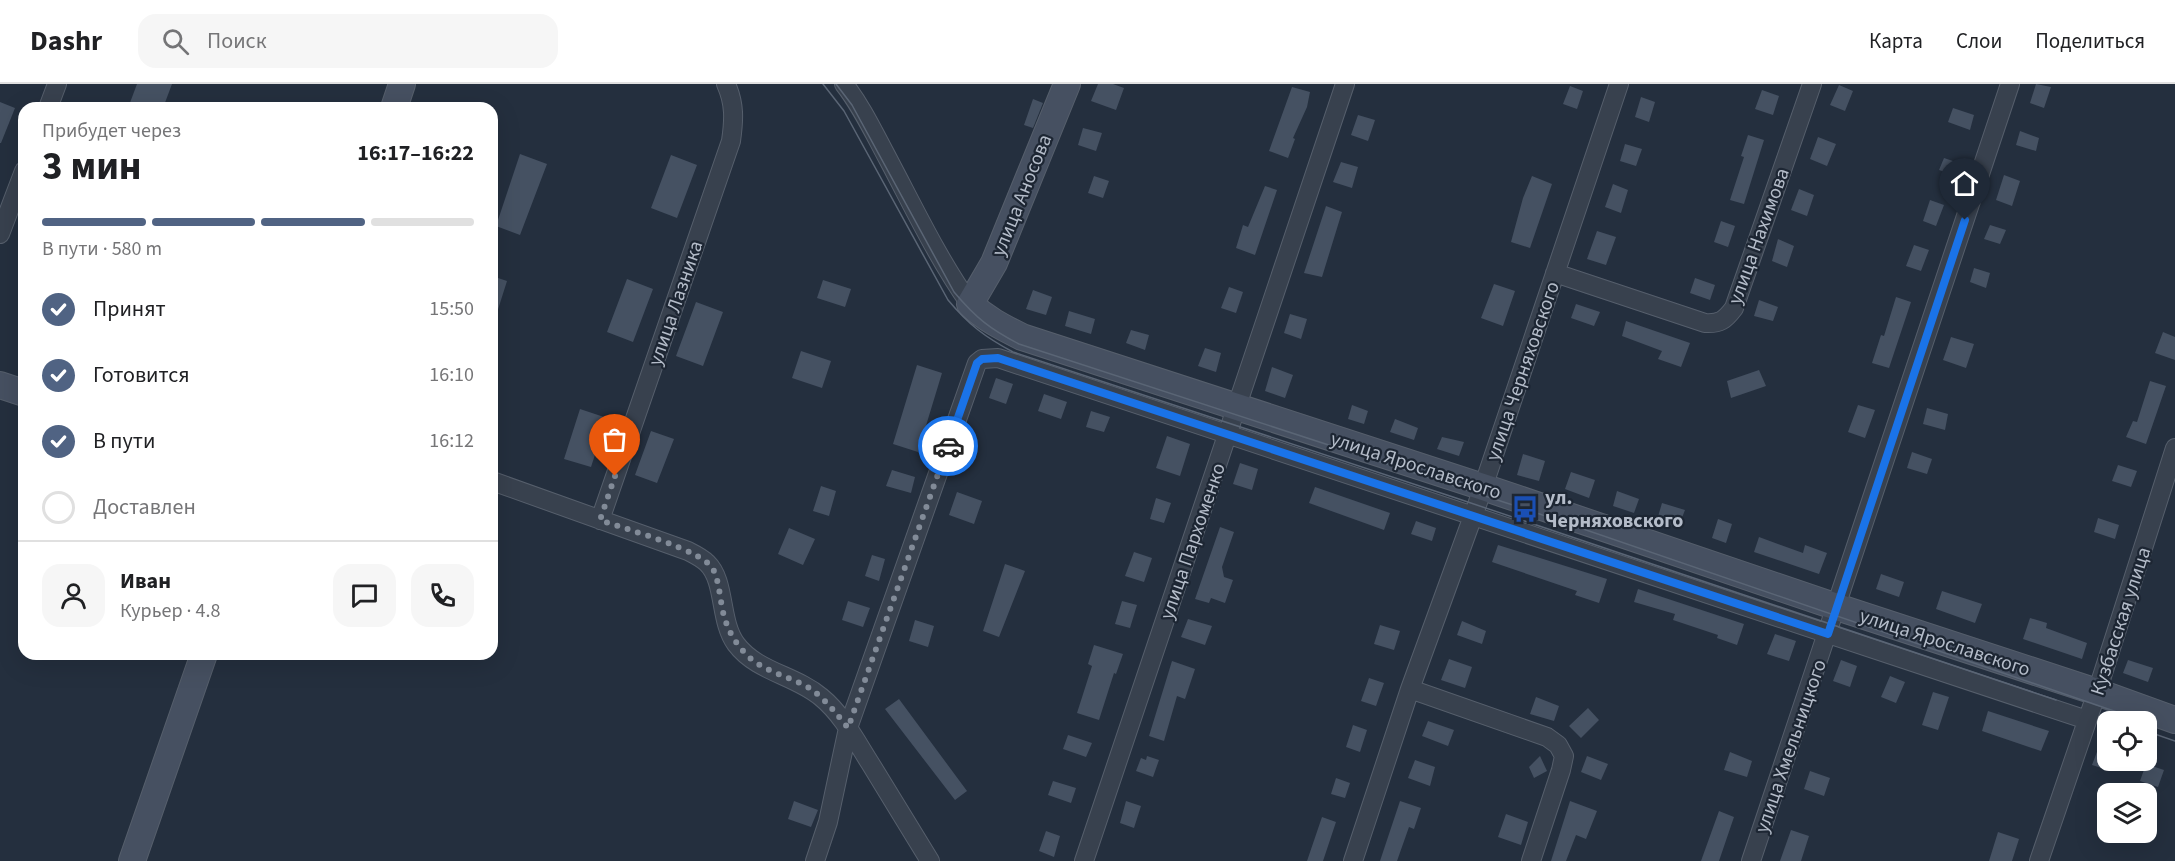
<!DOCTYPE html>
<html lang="ru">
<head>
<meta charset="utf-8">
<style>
	:root { --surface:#fff; --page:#f6f6f6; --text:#202124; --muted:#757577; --line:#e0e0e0; --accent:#506383 }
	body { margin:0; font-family:"Source Sans 3",sans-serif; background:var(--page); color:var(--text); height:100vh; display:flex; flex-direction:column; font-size:22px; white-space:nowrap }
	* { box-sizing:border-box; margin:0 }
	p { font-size:20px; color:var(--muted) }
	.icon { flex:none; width:33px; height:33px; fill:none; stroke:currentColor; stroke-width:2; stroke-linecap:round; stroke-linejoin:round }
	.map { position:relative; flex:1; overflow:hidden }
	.drawer { position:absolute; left:18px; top:18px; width:480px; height:558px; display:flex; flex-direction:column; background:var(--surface); border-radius:18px; box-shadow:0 6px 24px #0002 }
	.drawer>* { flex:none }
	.fabs { position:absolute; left:2097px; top:627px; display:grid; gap:12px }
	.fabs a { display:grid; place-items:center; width:60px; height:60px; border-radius:12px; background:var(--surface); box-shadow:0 6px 24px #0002; font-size:30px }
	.pin { position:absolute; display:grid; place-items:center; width:51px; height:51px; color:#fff; margin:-62px -26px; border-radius:50% 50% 50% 0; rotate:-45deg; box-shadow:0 0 6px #0007 }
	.pin .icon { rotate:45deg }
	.courier { position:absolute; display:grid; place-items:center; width:60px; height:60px; margin:-30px; border:4px solid #1a73e8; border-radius:50%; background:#fff; color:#222; box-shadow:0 2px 8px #0007 }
	.head em { font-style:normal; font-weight:700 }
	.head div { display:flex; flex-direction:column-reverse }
	.head { display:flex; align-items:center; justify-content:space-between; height:102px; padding:0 24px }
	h1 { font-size:39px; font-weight:700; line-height:45px }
	.bar { display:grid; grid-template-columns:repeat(4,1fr); gap:9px 6px; align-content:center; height:72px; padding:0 24px }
	.bar i { height:8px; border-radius:4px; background:var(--line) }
	.bar .current { background:var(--accent) }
	.bar p { grid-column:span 4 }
	.line { display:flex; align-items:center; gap:15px; padding:0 24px; border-top:2px solid var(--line) }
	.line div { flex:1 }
	.round { display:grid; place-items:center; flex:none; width:63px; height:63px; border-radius:18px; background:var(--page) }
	ol { padding:0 24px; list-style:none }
	li { display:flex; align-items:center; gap:18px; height:66px }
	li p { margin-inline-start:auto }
	li .icon { padding:6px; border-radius:50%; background:var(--accent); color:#fff; stroke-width:4 }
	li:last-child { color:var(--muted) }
	li i { width:33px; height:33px; border:3px solid var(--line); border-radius:50% }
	header { display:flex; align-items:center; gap:36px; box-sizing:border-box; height:84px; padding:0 30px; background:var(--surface); border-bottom:2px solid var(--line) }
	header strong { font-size:28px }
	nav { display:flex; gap:33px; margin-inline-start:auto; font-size:21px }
	.search { width:420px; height:54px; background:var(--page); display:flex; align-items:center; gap:15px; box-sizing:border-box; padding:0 21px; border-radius:18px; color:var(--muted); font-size:22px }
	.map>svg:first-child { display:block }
	.building { fill:#455162 }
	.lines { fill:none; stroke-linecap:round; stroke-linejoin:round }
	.street-casing { stroke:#565f6c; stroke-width:20 }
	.secondary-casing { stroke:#565f6c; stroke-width:28 }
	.street { stroke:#38414e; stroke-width:18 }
	.secondary { stroke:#465061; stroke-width:26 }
	.tram { stroke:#5a6575; stroke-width:1.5 }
	.done { stroke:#828b98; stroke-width:6; stroke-dasharray:0 10.8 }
	.route { stroke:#1a73e8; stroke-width:8 }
	.labels { text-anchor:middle; stroke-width:4.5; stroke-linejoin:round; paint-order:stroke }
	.street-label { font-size:20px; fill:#b4bcc9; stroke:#1d2633 }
	.poi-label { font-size:20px; font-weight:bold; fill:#b4bcc9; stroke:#1d2633; text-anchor:start }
</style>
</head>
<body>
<header>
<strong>Dashr</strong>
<div class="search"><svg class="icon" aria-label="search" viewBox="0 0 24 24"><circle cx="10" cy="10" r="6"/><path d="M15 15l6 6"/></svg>Поиск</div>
<nav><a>Карта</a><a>Слои</a><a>Поделиться</a></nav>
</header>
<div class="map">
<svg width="2175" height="777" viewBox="0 0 2175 777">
	<rect width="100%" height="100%" fill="#242f3e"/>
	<path class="building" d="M137 0H172L163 24H128Z
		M1098 0H1113L1124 4 1116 26 1091 17Z
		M2036 0 2051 3 2044 24 2030 19Z
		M1839 1 1853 7 1845 27 1830 21Z
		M1570 2 1583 7 1577 25 1563 20Z
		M1292 3 1310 8 1307 23 1293 54 1295 55 1288 74 1269 67Z
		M1762 6 1779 12 1773 31 1755 25Z
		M1641 13 1655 18 1649 38 1635 33Z
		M1033 15 1043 19 1033 44 1024 41Z
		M0 18 15 24 1 59H0Z
		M1953 24 1974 31 1970 46 1948 38Z
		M1358 31 1375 36 1368 57 1351 51Z
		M1083 44 1102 49 1096 67 1078 61Z
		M2020 47 2039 54 2036 67 2016 61Z
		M1748 51 1764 56 1744 120 1730 116 1744 73 1741 72Z
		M1818 53 1836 60 1827 82 1810 75Z
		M1625 60 1642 65 1636 82 1620 77Z
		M520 70 547 80 520 151 496 142Z
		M671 71 697 81 677 134 651 124Z
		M1944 74 1959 79 1954 91 1939 86Z
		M1341 78 1358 83 1352 104 1333 98Z
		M2004 91 2020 97 2012 122 1996 116Z
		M1094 92 1109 97 1103 114 1088 109Z
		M1532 92 1552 100 1530 164 1511 158 1523 114Z
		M1613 100 1628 106 1621 129 1605 123Z
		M1265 102 1277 106 1255 171 1236 164 1243 141 1248 143Z
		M1799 105 1814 111 1807 132 1791 126Z
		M1930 116 1944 121 1936 142 1923 137Z
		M1326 122 1342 128 1322 193 1304 189Z
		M1721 137 1735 142 1728 163 1714 158Z
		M1990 141 2006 146 2000 160 1984 155Z
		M1597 147 1616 153 1606 181 1587 175Z
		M1778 155 1794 162 1787 183 1772 177Z
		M1914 161 1929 166 1921 187 1906 182Z
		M1974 184 1990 189 1986 204 1970 198Z
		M492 192 507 197 495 235H492Z
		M1695 194 1715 201 1710 216 1690 209Z
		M627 195 653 205 633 258 607 248Z
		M823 196 851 205 845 223 817 214Z
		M1494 200 1515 207 1503 242 1481 234Z
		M1229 203 1243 208 1236 229 1221 224Z
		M1033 206 1052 213 1046 231 1026 225Z
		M1896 213 1911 218 1889 284 1872 279 1881 251 1884 252Z
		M1759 216 1778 223 1773 237 1754 232Z
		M696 218 723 228 703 282 676 272Z
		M1576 220 1600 228 1594 242 1571 234Z
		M1069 227 1095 235 1091 250 1065 242Z
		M1290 230 1307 235 1301 255 1284 249Z
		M1626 237 1690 259 1681 283 1658 275 1662 267 1622 252Z
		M1131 246 1149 251 1145 266 1126 259Z
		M2163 248 2175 253V276L2155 269Z
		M1951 253 1974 260 1966 284 1943 276Z
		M1205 264 1221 269 1216 288 1198 282Z
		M801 267 831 277 822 304 792 294Z
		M917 281 942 289 918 368 893 360Z
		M1272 283 1293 291 1285 314 1265 307Z
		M1759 286 1766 302 1731 314 1727 297Z
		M996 294 1013 300 1006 320 989 314Z
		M2150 297 2166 302 2146 360 2126 353 2133 337 2137 338Z
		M1044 310 1067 318 1061 335 1038 327Z
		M1352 321 1368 327 1364 340 1348 335Z
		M1858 321 1875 326 1865 354 1848 348Z
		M1927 324 1948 330 1945 346 1923 340Z
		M580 325 607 334 591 383 564 375Z
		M1091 327 1110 333 1104 348 1086 343Z
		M1395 335 1418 344 1414 356 1390 348Z
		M651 347 674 355 657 399 635 391Z
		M1167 352 1190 360 1180 392 1156 384Z
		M1442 353 1464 358 1459 372 1437 365Z
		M1912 368 1932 375 1927 390 1907 384Z
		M1523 370 1545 377 1539 397 1517 391Z
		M1240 379 1258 385 1252 406 1233 400Z
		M2118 381 2137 387 2131 403 2112 397Z
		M892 386 915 393 911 409 886 402Z
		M1571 388 1595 396 1589 414 1565 405Z
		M821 402 836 407 829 432 813 427Z
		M1315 403 1390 429 1384 446 1309 419Z
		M1617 407 1639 415 1634 429 1613 422Z
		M957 408 982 417 974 440 949 431Z
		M1156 414 1171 419 1164 439 1150 435Z
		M1662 419 1685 426 1678 444 1657 436Z
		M2098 434 2119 441 2115 455 2094 448Z
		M1718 435 1732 440 1726 459 1712 454Z
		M1416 437 1436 444 1432 457 1411 450Z
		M1220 443 1234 448 1222 483 1224 493 1233 496 1225 519 1211 514 1209 519 1195 515Z
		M789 444 815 455 803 481 778 470Z
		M1759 453 1803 469 1805 461 1827 469 1819 490 1754 468Z
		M1498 461 1607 495 1599 519 1575 511 1577 507 1492 478Z
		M1134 468 1152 474 1144 498 1125 492Z
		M872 471 885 475 879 497 865 492Z
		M1005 480 1025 487 999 553 983 547Z
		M1881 490 1904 498 1899 513 1876 505Z
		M1638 505 1744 540 1737 561 1717 554 1718 551 1673 536 1675 530 1634 518Z
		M1942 507 1982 520 1975 539 1936 525Z
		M848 517 870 524 863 543 842 536Z
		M1122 517 1137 521 1130 544 1115 540Z
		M2030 534 2047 539 2046 544 2087 559 2082 575 2023 555Z
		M1188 535 1212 542 1205 561 1181 553Z
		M915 536 934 542 928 563 909 557Z
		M1462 537 1486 547 1482 560 1457 551Z
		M1380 541 1400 547 1394 566 1374 560Z
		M1775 550 1796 557 1789 577 1767 570Z
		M1094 561 1123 570 1116 590 1114 589 1099 636 1077 629 1092 582 1088 580Z
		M1449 575 1472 583 1465 604 1441 596Z
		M1841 576 1857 582 1850 603 1833 597Z
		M2128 576 2153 584 2148 598 2123 589Z
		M1172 577 1195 585 1185 615 1177 612 1164 657 1149 652Z
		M1890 592 1905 598 1896 619 1881 613Z
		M1369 594 1384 599 1376 622 1361 617Z
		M1933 608 1949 613 1938 646 1922 641Z
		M1536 613 1559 622 1554 637 1530 630Z
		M899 615 967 707 955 716 885 625Z
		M1588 624 1599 636 1581 654 1569 642Z
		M1988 627 2049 647 2041 667 1982 647Z
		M1428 637 1454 646 1448 662 1422 652Z
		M1353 641 1367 646 1360 668 1346 663Z
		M2106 644H2108V686L2092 681Z
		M1068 651 1092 659 1086 673 1063 665Z
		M1730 668 1752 677 1747 693 1724 686Z
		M1147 672 1159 676 1153 693 1136 687 1141 674 1146 676Z
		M1540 672 1547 687 1534 694 1529 683Z
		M1587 672 1608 680 1601 696 1581 688Z
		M1415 676 1435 683 1430 702 1408 694Z
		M2146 680 2164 686 2158 703 2140 697Z
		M1810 687 1830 694 1824 712 1804 705Z
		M1336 694 1350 699 1345 714 1331 710Z
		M1053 697 1076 704 1071 719 1048 711Z
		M794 717 818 726 811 743 788 735Z
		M1126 717 1141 722 1134 744 1120 739Z
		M1400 717 1421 724 1414 745 1409 743 1397 777H1380Z
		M1570 717 1597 727 1586 755 1576 751 1566 777H1551Z
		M1719 727 1734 733 1719 777H1701Z
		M1506 730 1528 738 1521 761 1498 753Z
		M1322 733 1336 738 1323 777H1307Z
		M1791 746 1809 752 1801 777H1780Z
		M1046 747 1060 752 1054 773 1039 767Z
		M1998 748 2019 755 2012 777H1989Z"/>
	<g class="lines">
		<defs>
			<path id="street" d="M844 0C862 23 874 49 888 75 914 124 938 175 970 220
				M48 24 57 0
				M0 150 24 87
				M1555 189 1705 239C1720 240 1725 236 1734 224L1812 0
				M492 397 688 467C694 470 702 474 707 479 726 497 719 537 736 560 757 588 795 591 821 613 842 630 856 657 870 679 890 712 910 744 930 777
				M600 436 731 57C734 36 735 20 726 0
				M1410 605 1547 653 1558 661 1564 672 1561 686 1531 777
				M815 777 828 738 848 644 977 279 982 275 998 274 2087 636
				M1084 777 1345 0
				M1353 777 1410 605 1477 421 1619 0
				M1751 777 2010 0
				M2039 777 2097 608 2175 364"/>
			<path id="secondary" d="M1067 0 994 179 970 220C986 235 1002 243 1022 253L1483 403 1837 523 2097 608 2175 636
				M394 24 402 0
				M0 301 24 309
				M132 777 204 570"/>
		</defs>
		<use href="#street" class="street-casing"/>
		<use href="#secondary" class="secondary-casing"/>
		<use href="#street" class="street"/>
		<use href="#secondary" class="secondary"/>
		<path class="tram" d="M823 0 844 27 948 216C969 241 985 253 1013 268L1453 413 2056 616
			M836 0 852 21 954 208C976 234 990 245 1019 260L1525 425 2146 638
			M2146 647 2175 657"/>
	</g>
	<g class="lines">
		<path class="done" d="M615 392 600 436C624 445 701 465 713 485 718 495 719 506 721 517 724 539 732 557 749 573 764 587 787 592 806 602 824 613 835 628 848 644L948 362"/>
		<path class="route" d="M948 362 977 279 982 275 998 274 1828 550 1965 136"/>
	</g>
	<defs>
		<symbol id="bus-bare" viewBox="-9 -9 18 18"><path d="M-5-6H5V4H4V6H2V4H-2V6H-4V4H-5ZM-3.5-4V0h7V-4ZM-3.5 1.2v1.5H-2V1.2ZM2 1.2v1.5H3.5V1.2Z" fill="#1a4fb4" stroke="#1d2633" stroke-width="2.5" paint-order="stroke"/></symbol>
	</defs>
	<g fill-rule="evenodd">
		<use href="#bus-bare" x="1506" y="406" width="38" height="38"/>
	</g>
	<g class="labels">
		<g class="street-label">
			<text transform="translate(1021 111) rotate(-68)" y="7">улица Аносова</text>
			<text transform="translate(1758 152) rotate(-70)" y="7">улица Нахимова</text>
			<text transform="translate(675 219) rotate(-71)" y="7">улица Лазника</text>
			<text transform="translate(1522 287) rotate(-71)" y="7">улица Черняховского</text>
			<text transform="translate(1416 381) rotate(18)" y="7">улица Ярославского</text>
			<text transform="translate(1192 457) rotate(-71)" y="7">улица Пархоменко</text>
			<text transform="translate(2120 537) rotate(-72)" y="7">Кузбасская улица</text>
			<text transform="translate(1945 558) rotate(18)" y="7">улица Ярославского</text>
			<text transform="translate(1790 662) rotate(-71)" y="7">улица Хмельницкого</text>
		</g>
		<g class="poi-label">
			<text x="1545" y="420">ул.<tspan x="1545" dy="23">Черняховского</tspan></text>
		</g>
	</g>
</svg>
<div class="fabs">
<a><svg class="icon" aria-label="locate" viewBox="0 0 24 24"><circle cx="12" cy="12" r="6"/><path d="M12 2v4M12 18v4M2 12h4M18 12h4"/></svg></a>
<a><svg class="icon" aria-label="layers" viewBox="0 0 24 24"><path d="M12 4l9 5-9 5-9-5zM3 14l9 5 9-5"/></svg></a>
</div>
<div class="pin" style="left:615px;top:392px;background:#ea580c"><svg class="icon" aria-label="bag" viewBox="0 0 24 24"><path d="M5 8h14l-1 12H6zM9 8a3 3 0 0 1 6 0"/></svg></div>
<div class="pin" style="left:1965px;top:136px;background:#1f2937"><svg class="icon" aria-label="home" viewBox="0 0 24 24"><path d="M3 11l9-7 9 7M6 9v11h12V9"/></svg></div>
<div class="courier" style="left:948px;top:362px"><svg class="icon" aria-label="car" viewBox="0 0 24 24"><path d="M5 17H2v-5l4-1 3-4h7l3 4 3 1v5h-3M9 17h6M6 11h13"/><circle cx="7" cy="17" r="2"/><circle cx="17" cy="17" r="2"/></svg></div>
<section class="drawer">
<div class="head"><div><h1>3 мин</h1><p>Прибудет через</p></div><em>16:17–16:22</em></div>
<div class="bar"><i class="current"></i><i class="current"></i><i class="current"></i><i></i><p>В пути · 580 m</p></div>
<ol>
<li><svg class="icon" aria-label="check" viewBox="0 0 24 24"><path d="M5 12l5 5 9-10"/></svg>Принят<p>15:50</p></li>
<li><svg class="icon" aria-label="check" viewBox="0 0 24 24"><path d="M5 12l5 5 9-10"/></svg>Готовится<p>16:10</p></li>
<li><svg class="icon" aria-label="check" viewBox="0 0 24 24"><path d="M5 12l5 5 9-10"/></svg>В пути<p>16:12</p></li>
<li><i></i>Доставлен</li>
</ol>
<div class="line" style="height:108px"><a class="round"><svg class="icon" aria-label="person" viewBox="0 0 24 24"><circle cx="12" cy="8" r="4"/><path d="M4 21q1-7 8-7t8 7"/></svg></a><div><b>Иван</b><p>Курьер · 4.8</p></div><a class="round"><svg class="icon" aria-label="chat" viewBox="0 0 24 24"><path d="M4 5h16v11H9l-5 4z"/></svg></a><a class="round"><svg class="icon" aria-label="phone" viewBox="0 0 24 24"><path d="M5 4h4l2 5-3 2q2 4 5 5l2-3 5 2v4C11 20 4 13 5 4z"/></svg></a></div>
</section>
</div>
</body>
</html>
